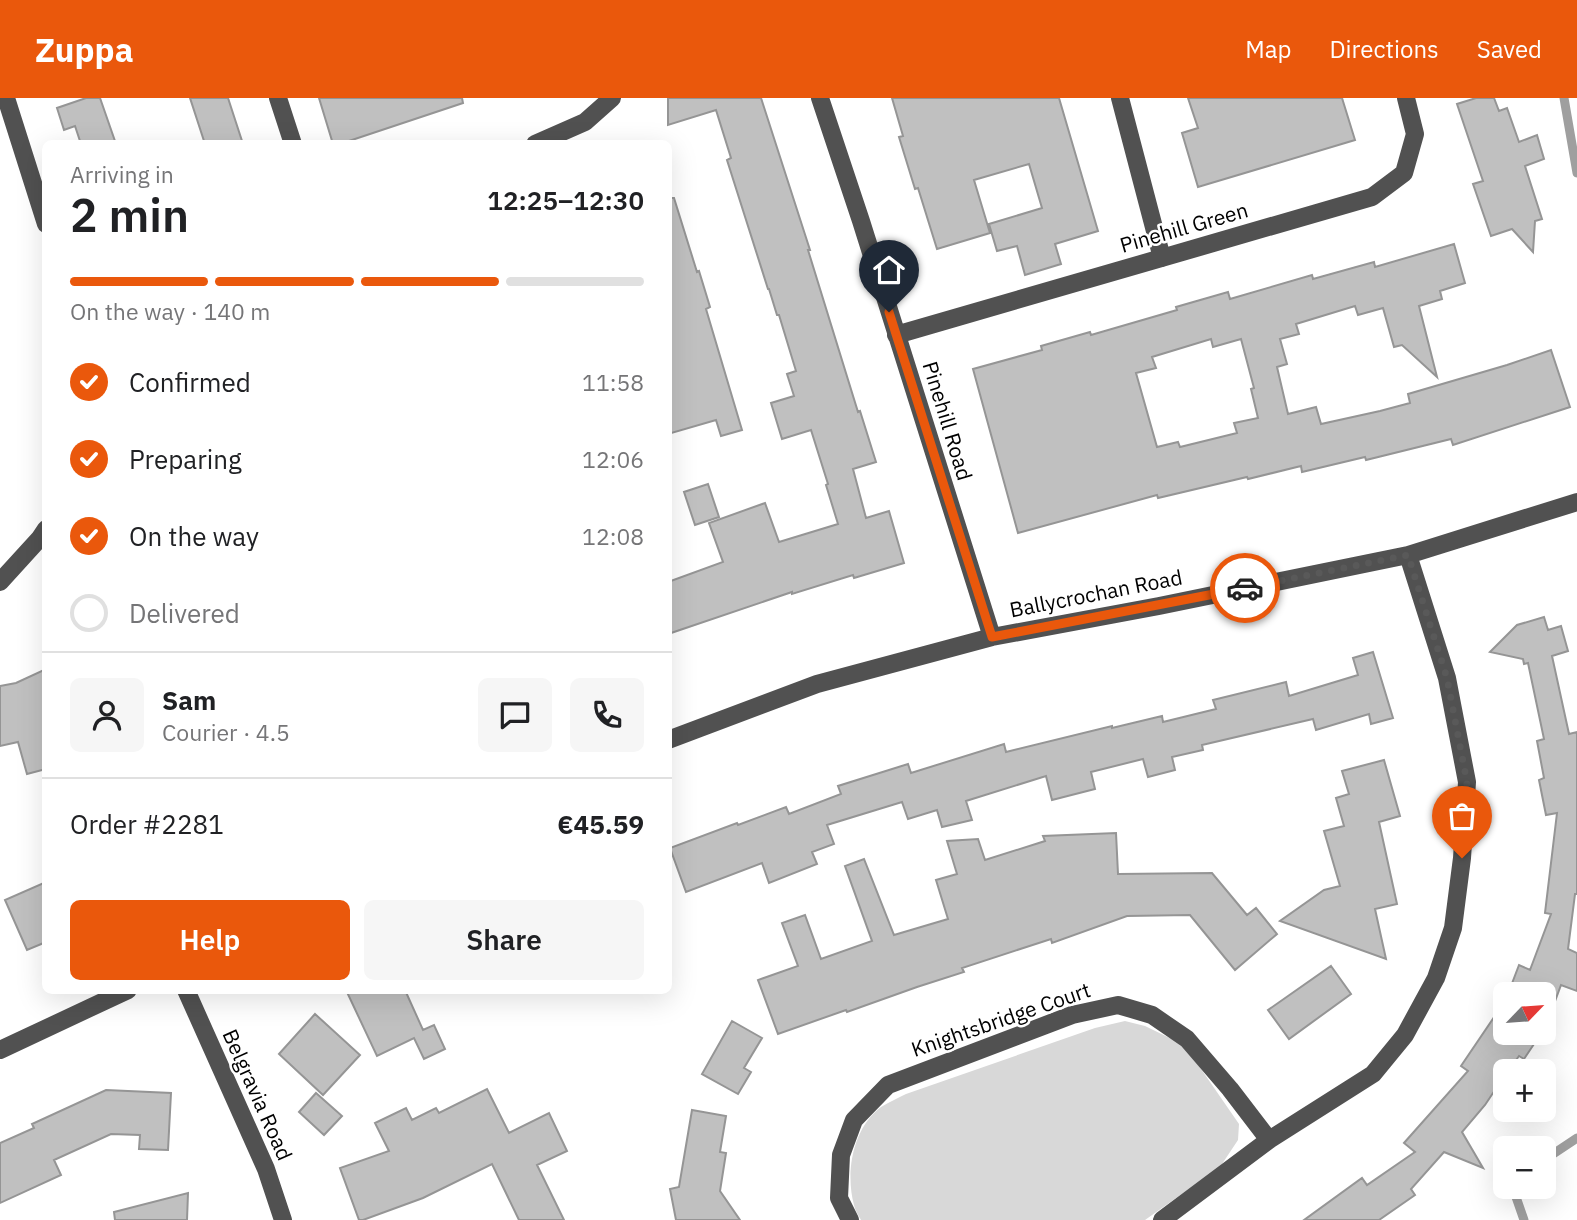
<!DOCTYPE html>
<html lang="en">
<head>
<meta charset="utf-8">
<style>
	:root { --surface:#fff; --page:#f6f6f6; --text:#202124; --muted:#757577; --line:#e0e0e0; --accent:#ea580c }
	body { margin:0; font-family:"IBM Plex Sans",sans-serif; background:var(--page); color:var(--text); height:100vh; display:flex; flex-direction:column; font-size:26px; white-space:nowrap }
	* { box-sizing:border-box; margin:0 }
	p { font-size:23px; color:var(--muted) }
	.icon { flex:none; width:38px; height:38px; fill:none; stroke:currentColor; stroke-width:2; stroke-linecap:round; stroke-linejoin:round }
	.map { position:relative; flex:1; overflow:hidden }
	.sheet { position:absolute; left:42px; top:42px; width:630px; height:854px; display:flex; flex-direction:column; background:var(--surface); border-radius:10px; box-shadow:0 7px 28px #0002 }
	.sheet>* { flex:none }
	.needle { width:46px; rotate:65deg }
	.buttons { position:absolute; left:1493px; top:884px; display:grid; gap:14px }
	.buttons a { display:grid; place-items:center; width:63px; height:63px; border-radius:10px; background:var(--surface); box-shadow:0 7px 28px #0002; font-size:35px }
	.pin { position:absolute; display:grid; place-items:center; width:60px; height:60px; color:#fff; margin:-72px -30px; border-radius:50% 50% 50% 0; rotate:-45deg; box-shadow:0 0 7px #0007 }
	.pin .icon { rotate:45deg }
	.courier { position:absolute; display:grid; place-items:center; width:70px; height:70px; margin:-35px; border:5px solid #ea580c; border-radius:50%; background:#fff; color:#222; box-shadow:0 2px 9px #0007 }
	.head em { font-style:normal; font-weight:600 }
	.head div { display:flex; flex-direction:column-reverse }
	.head { display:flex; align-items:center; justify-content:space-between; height:119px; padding:0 28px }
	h1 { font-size:46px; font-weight:600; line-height:52px }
	.bar { display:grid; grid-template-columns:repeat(4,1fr); gap:10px 7px; align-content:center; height:84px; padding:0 28px }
	.bar i { height:9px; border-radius:5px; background:var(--line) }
	.bar .selected { background:var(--accent) }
	.bar p { grid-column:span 4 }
	.line { display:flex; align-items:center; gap:18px; padding:0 28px; border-top:2px solid var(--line) }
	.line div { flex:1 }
	.round { display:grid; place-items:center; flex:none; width:74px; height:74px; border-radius:10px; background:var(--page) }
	ol { padding:0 28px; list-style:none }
	li { display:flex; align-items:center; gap:21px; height:77px }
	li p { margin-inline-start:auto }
	li .icon { padding:7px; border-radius:50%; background:var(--accent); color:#fff; stroke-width:4 }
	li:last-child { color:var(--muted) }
	li i { width:38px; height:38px; border:4px solid var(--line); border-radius:50% }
	.cta { display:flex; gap:14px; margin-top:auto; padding:14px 28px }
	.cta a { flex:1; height:80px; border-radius:10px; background:var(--accent); color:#fff; font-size:28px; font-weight:600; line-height:80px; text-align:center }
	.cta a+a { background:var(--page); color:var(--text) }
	header { display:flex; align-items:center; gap:42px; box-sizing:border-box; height:98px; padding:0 35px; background:var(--accent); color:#fff }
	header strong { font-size:33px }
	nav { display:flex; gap:38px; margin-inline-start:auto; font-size:24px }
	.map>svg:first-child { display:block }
	.green { fill:#d8d8d8 }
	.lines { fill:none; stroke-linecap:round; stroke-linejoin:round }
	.stream { stroke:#9f9f9f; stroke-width:9 }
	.building { fill:#c0c0c0; stroke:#959595; stroke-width:2; fill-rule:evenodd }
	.minor { stroke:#515151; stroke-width:18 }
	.done { stroke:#595959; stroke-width:7; stroke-dasharray:0 12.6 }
	.route { stroke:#ea580c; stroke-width:9 }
	.labels { text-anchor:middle; stroke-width:5; stroke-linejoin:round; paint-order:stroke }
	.street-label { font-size:21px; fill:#000; stroke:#fff }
</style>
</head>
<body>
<header>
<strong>Zuppa</strong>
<nav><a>Map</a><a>Directions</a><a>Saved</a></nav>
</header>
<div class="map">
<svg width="1577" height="1122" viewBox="0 0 1577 1122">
	<rect width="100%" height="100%" fill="#fff"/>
	<path class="green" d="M1125 923 1145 928 1178 944 1190 955 1239 1026 1238 1042 1220 1069 1145 1122H861C858 1117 855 1112 854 1107 845 1074 853 1030 881 1009 889 1004 898 1000 906 996L1095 930Z"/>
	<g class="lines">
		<path class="stream" d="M1564 0 1577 75
			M1544 1062 1577 1040
			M1521 1088 1516 1099 1524 1122"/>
	</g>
	<path class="building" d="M86 0H100L116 46H81L75 28 64 32 57 10Z
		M190 0H228L243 46H205Z
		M319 0H462L463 5 340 46H333Z
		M668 0H761L810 152H808L858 314 860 313 876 364 853 371 866 420 889 413 904 465 854 480 853 477 792 496V494L668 536V484L723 464 709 425 765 405 779 444 838 426 826 387 828 386 811 332 782 341 771 305 794 298 787 276 796 273 779 217H777L769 191H768L727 62 731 60 716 12 668 27Z
		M892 0H1059L1098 133 1055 146 1061 166 1025 177 1017 148 997 153 989 126 1042 110 1029 66 974 82 990 135 937 151 918 90 915 91 899 39 903 38Z
		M1188 0H1342L1355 42 1198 89 1182 35 1198 30Z
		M1476 0H1494L1499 13 1507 10 1519 44 1537 37 1544 61 1525 68 1542 121 1535 123 1533 154 1512 131 1491 138 1473 86 1483 83 1457 6Z
		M668 100H674L697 174 699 173 710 209 706 211 742 332 721 338 716 322 668 336Z
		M1454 146 1465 185 1440 193 1442 201 1419 208 1437 279 1402 247 1394 249 1383 210 1358 217 1355 208 1296 226 1299 236 1280 241 1287 266 1277 269 1288 316 1316 309 1321 326 1380 313 1410 305 1408 296 1507 267 1551 252 1570 309 1453 347 1451 341 1366 362 1365 359 1302 374 1301 368 1248 381 1247 379 1158 400 1157 397 1018 435 973 271 1042 252 1041 248 1090 234 1091 237 1177 212 1176 209 1228 194 1230 201 1312 177 1313 181 1374 164 1375 169ZM1211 241 1213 249 1241 241 1254 290 1251 291 1258 320 1234 325 1237 335 1180 349 1178 344 1157 349 1136 275 1156 270 1152 259Z
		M708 386 719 419 695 427 684 394Z
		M1544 519 1548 532 1561 528 1568 553 1552 558 1569 636 1577 634V796H1575L1568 851 1577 855V893L1561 887 1544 933V896H1508L1519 867 1530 872 1551 816 1545 815 1557 715 1546 717 1539 682 1544 680 1537 643 1544 641 1528 565 1524 566 1523 561 1490 554 1517 527Z
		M1373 554 1393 620 1371 626 1369 616 1316 632 1313 621 1202 647 1203 652 1172 659 1175 672 1148 679 1143 661 1091 674 1095 691 1052 702 1046 678 966 703 972 722 942 729 937 712 908 721 902 704 827 727 834 746 812 754 817 766 769 785 762 765 686 794 670 750 737 725 738 727 786 709 789 716 841 696 838 688 908 666 911 675 1004 646 1006 654 1112 628V630L1162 618 1163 624 1216 611 1213 602 1286 584 1289 598 1358 577 1353 560Z
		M46 571V671L27 676 18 644 0 648V588L16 585Z
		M1384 662 1400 718 1379 724 1397 806 1375 811 1386 861 1280 823 1324 792 1340 788 1324 733 1344 728 1336 700 1349 696 1342 673Z
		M1116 735 1118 776 1212 775 1247 817 1256 810 1277 836 1235 872 1190 817 1127 818 1052 845 1051 841 962 870 964 874 917 889 847 914 846 912 778 936 758 882 798 868 782 825 805 817 821 861 872 843 845 768 864 761 894 837 948 821 936 782 957 776 947 743 978 741 985 762 1045 743 1043 738Z
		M46 784V844L27 852 5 802Z
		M1331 868 1351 896 1289 941 1268 912Z
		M346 892H405L423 932 434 927 445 951 424 961 414 940 377 958Z
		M1505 903V934H1542L1524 961 1519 958 1508 973H1505V977L1485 1007 1462 1034 1483 1070 1444 1054 1411 1091 1415 1097 1379 1122H1304L1362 1080 1367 1087 1415 1054 1404 1045 1468 973 1461 968Z
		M315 916 360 957 323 997 279 956Z
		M732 923 762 940 744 970 751 974 738 996 702 976Z
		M487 991 509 1035 549 1015 567 1053 537 1067 564 1122H519L492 1066 423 1100 363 1122H359L340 1070 389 1053 375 1025 406 1010 412 1022 436 1010 439 1015Z
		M106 992 171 995 168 1052 139 1051 140 1037 111 1036 54 1062 61 1077 0 1105V1045L34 1030 32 1026Z
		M316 995 342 1018 324 1037 299 1014Z
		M692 1012 726 1018 720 1054 726 1055 720 1093 740 1122H676L670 1091 679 1089Z
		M188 1095 187 1122H115L114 1114Z"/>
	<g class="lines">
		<path class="minor" d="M6 0 46 126
			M278 0 293 46
			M820 0 861 123 992 539
			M1120 0 1162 160
			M535 46 585 24 612 0
			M896 237 1372 99 1404 75 1415 36 1406 0
			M0 484 40 440 46 431
			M668 642 817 586 992 539 1159 508 1408 457 1577 404
			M186 892 266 1071 283 1122
			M0 952 128 892
			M850 1122 839 1100 841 1057 854 1022 888 987 1072 917 1118 907 1152 917 1187 941 1230 991 1269 1042
			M1162 1122 1269 1042 1373 976 1405 937 1436 880 1453 830 1462 760 1467 684 1447 580 1408 457"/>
	</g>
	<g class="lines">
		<path class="done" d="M1245 490 1408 457 1447 580 1467 684 1462 760"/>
		<path class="route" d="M889 214 992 539 1245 490"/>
	</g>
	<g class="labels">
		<g class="street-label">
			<text transform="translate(1184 130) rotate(-16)" y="7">Pinehill Green</text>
			<text transform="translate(947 323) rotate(73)" y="7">Pinehill Road</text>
			<text transform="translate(1096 496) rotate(-11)" y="7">Ballycrochan Road</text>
			<text transform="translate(1001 922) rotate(-19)" y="7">Knightsbridge Court</text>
			<text transform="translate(257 997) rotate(66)" y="7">Belgravia Road</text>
		</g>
	</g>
</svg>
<div class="buttons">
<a><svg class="needle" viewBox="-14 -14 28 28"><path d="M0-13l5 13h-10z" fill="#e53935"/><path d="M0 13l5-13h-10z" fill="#757577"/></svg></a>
<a>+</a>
<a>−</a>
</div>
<div class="pin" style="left:1462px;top:760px;background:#ea580c"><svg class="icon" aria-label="bag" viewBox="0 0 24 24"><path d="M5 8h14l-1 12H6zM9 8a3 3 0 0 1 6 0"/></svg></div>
<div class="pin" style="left:889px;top:214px;background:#1f2937"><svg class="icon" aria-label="home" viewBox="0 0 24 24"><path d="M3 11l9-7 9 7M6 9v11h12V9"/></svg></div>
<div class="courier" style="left:1245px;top:490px"><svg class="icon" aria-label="car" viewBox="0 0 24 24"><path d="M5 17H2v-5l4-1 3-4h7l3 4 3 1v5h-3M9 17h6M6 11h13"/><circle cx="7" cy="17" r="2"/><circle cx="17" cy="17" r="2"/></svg></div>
<section class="sheet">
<div class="head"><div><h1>2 min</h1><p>Arriving in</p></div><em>12:25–12:30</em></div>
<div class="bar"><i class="selected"></i><i class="selected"></i><i class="selected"></i><i></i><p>On the way · 140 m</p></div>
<ol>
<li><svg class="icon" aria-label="check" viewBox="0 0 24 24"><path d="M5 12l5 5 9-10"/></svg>Confirmed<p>11:58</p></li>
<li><svg class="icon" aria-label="check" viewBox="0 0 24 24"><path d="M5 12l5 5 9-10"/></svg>Preparing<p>12:06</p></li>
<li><svg class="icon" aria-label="check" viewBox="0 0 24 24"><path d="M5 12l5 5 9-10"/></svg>On the way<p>12:08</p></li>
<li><i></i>Delivered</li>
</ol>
<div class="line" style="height:126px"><a class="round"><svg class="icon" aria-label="person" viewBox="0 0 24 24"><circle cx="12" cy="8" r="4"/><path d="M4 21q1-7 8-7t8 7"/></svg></a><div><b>Sam</b><p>Courier · 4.5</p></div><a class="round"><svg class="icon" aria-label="chat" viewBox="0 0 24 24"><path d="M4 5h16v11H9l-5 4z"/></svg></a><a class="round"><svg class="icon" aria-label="phone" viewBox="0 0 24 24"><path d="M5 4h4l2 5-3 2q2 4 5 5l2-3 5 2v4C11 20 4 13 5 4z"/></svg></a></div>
<div class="line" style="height:91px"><div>Order #2281</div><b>€45.59</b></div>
<div class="cta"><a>Help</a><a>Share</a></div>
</section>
</div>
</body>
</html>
